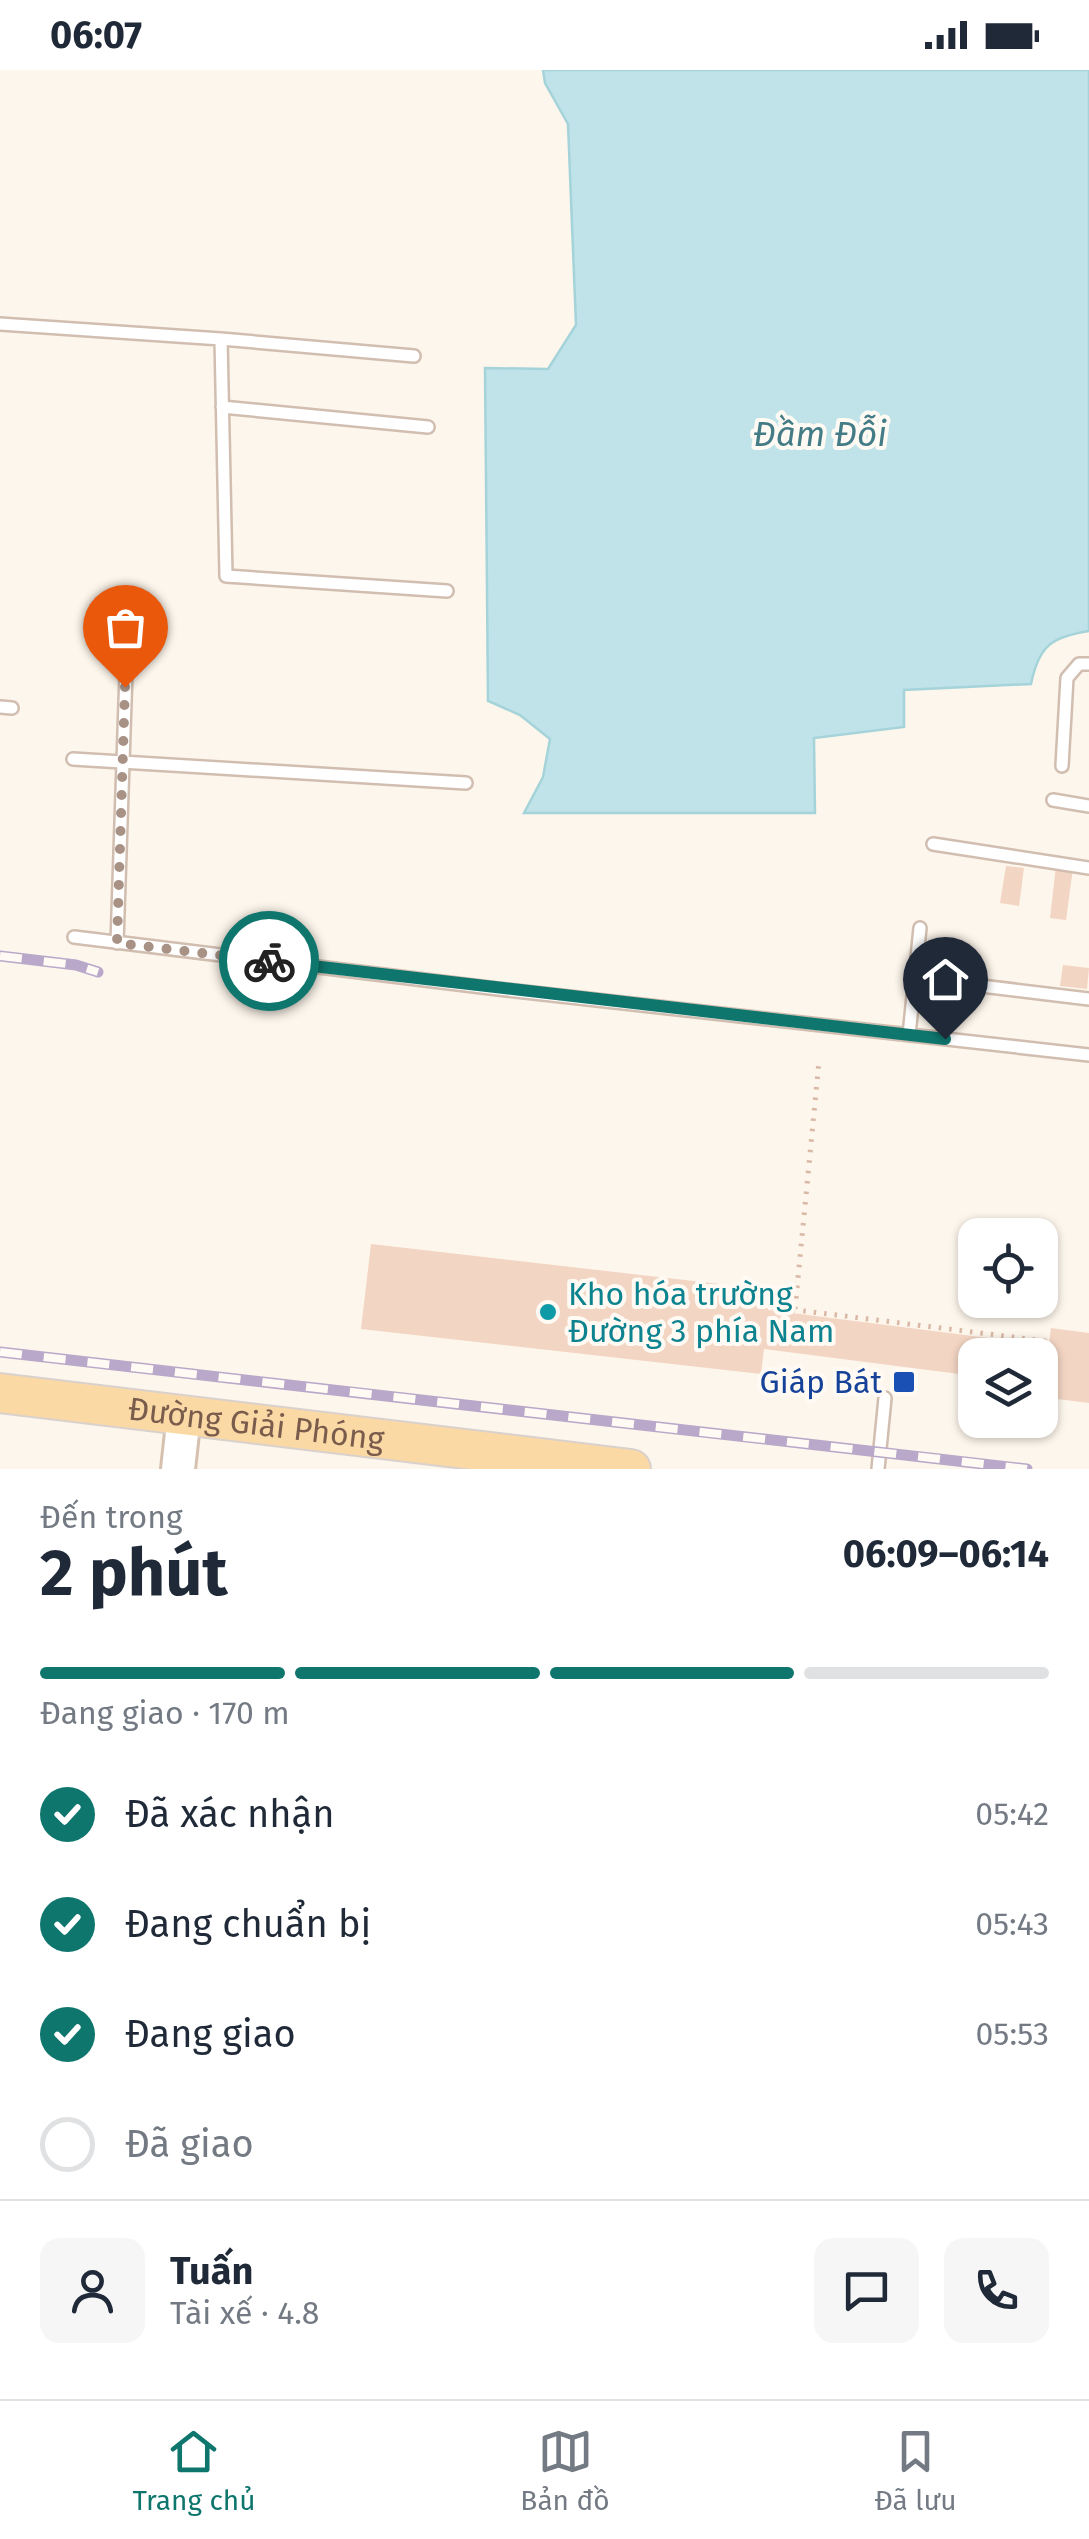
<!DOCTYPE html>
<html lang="vi">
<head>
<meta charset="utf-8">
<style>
	:root { --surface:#fff; --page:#f6f6f7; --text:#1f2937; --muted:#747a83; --line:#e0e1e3; --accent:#0f766e }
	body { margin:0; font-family:"Fira Sans",sans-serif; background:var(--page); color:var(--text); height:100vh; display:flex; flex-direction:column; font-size:38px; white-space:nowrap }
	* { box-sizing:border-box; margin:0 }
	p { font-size:32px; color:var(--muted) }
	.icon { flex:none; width:55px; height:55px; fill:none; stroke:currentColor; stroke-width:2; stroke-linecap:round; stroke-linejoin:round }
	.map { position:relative; height:1399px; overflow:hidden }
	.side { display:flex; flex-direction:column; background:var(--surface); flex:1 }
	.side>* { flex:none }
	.fabs { position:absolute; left:958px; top:1148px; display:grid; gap:20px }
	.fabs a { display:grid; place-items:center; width:100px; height:100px; border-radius:20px; background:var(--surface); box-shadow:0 2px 8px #0004; font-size:50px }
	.pin { position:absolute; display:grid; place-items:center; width:85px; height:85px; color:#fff; margin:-102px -42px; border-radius:50% 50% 50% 0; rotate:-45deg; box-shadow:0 0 10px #0007 }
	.pin .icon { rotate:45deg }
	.courier { position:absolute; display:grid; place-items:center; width:100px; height:100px; margin:-50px; border:8px solid #0f766e; border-radius:50%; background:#fff; color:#222; box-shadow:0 2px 12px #0007 }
	.head em { font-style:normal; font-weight:700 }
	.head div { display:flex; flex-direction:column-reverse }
	.head { display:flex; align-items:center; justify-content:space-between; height:170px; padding:0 40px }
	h1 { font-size:65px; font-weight:700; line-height:75px }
	.bar { display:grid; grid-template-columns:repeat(4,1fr); gap:15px 10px; align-content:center; height:120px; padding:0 40px }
	.bar i { height:12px; border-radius:8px; background:var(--line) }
	.bar .selected { background:var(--accent) }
	.bar p { grid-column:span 4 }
	.line { display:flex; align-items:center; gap:25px; padding:0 40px; border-top:2px solid var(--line) }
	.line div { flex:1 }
	.round { display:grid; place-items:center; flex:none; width:105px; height:105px; border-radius:20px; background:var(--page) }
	ol { padding:0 40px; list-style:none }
	li { display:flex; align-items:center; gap:30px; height:110px }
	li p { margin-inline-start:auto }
	li .icon { padding:10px; border-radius:50%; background:var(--accent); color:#fff; stroke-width:4 }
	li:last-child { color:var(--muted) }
	li i { width:55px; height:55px; border:5px solid var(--line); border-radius:50% }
	.status { display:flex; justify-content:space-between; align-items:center; height:70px; padding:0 50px; background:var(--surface); direction:ltr }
	.status svg { height:28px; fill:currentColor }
	.tab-bar { display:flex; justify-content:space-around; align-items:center; height:140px; border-top:2px solid var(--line); background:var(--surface); font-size:28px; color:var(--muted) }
	.tab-bar a { display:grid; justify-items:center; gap:5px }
	.tab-bar .selected { color:var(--accent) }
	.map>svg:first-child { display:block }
	.water { fill:#bfe3e8; stroke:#a5d3da; stroke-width:2.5 }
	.building { fill:#f3d5c3 }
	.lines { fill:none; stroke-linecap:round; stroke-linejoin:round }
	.lane-casing { stroke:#d1beb0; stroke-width:16 }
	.secondary-casing { stroke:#d6c0b0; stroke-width:38 }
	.primary-casing { stroke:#dad1cd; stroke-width:42 }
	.path { stroke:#d9b8a5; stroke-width:5; stroke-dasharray:2.5 8; stroke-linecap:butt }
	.lane { stroke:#fff; stroke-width:11 }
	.secondary { stroke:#fff; stroke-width:32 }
	.primary { stroke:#fbd9a5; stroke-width:38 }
	.rail-casing { stroke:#b9a8c9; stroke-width:11 }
	.rail { stroke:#fffaf3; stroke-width:8; stroke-dasharray:22; stroke-linecap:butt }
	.done { stroke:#a89285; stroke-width:10; stroke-dasharray:0 18 }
	.route { stroke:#0f766e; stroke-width:12 }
	.culture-dot { fill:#0f9aa8; stroke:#fffaf3; stroke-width:4 }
	.transit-dot { fill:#1a4fb4; stroke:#fffaf3; stroke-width:4 }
	.labels { text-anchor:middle; stroke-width:8; stroke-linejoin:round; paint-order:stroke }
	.culture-label { font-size:32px; fill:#0d838f; stroke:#fffaf3; text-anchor:start }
	.transit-label { font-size:32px; fill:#164399; stroke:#fffaf3; text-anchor:end }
	.street-label { font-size:32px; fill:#7a5c4d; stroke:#fffaf3 }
	.water-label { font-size:35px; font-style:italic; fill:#437c86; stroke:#fffaf3 }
</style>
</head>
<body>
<div class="status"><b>06:07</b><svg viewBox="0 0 49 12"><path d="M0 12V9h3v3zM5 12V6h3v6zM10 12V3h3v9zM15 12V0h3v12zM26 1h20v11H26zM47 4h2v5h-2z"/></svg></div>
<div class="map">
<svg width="1089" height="1399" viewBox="0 0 1089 1399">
	<rect width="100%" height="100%" fill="#fdf6ec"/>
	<path class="water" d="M543 0H1089V561C1052 567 1039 575 1031 614L904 620V657L814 668 815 743H524L543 707 550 669 520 645 488 631 485 298 548 299 576 255 568 54 545 13Z"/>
	<path class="building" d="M1006 796 1024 798 1019 836 1000 833Z
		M1056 796 1073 798 1066 850 1050 848Z
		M1063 895 1089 898 1087 919 1060 916Z
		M371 1174 737 1216 736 1225 769 1229 768 1240 1035 1274 1033 1285H975V1306L764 1279 761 1304 361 1259Z
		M1051 1258 1089 1263V1333L1042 1327Z"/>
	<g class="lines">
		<defs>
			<path id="lane" d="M0 254 221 269 226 506 447 521
				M221 269 414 286
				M222 337 428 357
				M0 637 12 638
				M73 689 466 713
				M1062 696 1067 608 1079 594H1089
				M1053 730 1089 736
				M933 774 1089 798
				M74 867 498 919 1089 985
				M117 873 128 542
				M915 908 1089 929
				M909 965 920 858
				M878 1399 885 1328"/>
			<path id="secondary" d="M178 1399 184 1345"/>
			<g id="primary">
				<path id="s1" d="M0 1323 631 1399"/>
			</g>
		</defs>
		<use href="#lane" class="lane-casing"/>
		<use href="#secondary" class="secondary-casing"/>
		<use href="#primary" class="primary-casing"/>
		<path class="path" d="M772 1237 1045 1271 1040 1317
			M795 1239 819 991"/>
		<use href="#lane" class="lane"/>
		<use href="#secondary" class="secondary"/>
		<use href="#primary" class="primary"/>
		<defs>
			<path id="rail" d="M0 886 76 895 98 902
				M0 1282 1027 1399"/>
		</defs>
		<use href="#rail" class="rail-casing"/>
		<use href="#rail" class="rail"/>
	</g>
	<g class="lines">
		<path class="done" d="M125 617 117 873 269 891"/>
		<path class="route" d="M269 891 945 969"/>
	</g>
	<circle class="culture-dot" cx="548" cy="1242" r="10"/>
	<rect class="transit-dot" x="892" y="1300" width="24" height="24" rx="5"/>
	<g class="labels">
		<g class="culture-label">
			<text x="568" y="1235">Kho hóa trường<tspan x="568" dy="37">Đường 3 phía Nam</tspan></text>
		</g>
		<g class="transit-label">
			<text x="882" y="1323">Giáp Bát</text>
		</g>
		<g class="street-label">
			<text dy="11" stroke="none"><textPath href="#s1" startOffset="258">Đường Giải Phóng</textPath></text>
		</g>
		<g class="water-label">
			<text x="820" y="376">Đầm Đỗi</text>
		</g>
	</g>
</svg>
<div class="fabs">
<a><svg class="icon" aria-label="locate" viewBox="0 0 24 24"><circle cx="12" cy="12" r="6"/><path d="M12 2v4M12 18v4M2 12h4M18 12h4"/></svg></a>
<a><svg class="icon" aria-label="layers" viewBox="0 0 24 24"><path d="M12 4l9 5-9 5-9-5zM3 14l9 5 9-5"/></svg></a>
</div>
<div class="pin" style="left:125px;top:617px;background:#ea580c"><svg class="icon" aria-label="bag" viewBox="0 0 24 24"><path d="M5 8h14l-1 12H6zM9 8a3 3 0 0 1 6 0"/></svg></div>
<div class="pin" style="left:945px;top:969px;background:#1f2937"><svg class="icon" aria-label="home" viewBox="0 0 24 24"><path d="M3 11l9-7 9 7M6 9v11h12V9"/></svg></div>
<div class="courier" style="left:269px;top:891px"><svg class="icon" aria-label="bike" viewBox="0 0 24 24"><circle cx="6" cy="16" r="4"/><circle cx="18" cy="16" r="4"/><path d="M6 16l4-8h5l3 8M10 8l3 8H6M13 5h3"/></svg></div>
</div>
<section class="side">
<div class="head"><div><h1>2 phút</h1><p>Đến trong</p></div><em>06:09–06:14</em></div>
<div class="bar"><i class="selected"></i><i class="selected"></i><i class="selected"></i><i></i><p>Đang giao · 170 m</p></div>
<ol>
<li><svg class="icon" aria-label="check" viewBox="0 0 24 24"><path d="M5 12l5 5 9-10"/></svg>Đã xác nhận<p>05:42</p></li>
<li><svg class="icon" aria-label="check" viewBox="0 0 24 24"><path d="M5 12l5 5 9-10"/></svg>Đang chuẩn bị<p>05:43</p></li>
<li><svg class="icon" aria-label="check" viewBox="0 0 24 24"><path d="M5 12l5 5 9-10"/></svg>Đang giao<p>05:53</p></li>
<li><i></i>Đã giao</li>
</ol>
<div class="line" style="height:180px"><a class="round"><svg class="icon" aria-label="person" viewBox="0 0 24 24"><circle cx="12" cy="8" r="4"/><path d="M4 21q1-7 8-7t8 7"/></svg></a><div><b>Tuấn</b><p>Tài xế · 4.8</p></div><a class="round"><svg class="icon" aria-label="chat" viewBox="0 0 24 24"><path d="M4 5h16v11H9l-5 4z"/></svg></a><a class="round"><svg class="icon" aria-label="phone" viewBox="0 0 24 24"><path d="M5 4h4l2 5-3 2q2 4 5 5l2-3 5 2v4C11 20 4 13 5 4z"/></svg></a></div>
</section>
<nav class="tab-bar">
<a class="selected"><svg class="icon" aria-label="home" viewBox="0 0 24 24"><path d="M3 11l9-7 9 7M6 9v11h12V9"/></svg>Trang chủ</a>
<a><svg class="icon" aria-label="map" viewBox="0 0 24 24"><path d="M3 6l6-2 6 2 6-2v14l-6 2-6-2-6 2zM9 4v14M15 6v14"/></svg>Bản đồ</a>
<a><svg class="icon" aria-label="saved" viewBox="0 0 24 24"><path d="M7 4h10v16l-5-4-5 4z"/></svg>Đã lưu</a>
</nav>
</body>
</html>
